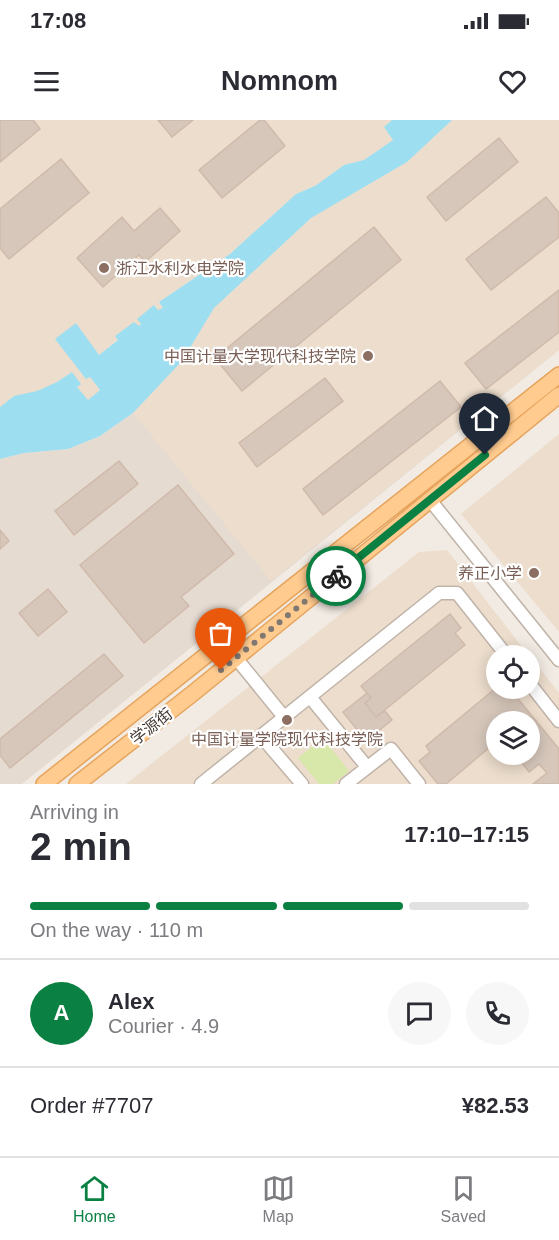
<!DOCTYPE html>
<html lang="en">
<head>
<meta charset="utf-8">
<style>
	:root { --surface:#fff; --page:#f7f7f7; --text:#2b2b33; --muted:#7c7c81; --line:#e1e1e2; --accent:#0b8043 }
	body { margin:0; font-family:Arial,"Noto Sans SC",sans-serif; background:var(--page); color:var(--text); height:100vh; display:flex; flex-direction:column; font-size:22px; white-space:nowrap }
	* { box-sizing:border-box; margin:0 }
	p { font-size:20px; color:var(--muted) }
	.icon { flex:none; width:33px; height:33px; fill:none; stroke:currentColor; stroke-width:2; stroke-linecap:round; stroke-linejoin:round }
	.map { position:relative; height:664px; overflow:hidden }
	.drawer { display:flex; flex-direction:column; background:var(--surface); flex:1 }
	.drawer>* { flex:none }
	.fabs { position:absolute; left:486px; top:525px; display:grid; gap:12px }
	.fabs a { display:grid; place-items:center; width:54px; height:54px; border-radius:50%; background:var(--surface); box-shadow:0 3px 15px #0003; font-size:30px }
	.pin { position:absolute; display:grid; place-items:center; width:51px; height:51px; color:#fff; margin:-62px -26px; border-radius:50% 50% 50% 0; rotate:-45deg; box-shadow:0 0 6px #0007 }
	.pin .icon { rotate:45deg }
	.courier { position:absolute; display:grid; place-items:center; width:60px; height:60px; margin:-30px; border:4px solid #0b8043; border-radius:50%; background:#fff; color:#222; box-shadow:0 2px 8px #0007 }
	.overview em { font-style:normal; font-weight:600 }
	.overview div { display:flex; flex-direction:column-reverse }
	.overview { display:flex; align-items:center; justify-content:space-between; height:102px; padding:0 30px }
	h1 { font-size:39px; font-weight:600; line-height:45px }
	.bar { display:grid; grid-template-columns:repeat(4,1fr); gap:9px 6px; align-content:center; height:72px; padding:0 30px }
	.bar i { height:8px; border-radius:4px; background:var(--line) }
	.bar .on { background:var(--accent) }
	.bar p { grid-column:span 4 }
	.line { display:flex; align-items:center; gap:15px; padding:0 30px; border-top:2px solid var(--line) }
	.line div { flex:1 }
	.round { display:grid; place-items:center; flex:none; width:63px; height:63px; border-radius:32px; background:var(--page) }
	.status { display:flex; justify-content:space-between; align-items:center; height:42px; padding:0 30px; background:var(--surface); direction:ltr }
	.status svg { height:16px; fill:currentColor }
	header { display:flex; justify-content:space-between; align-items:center; height:78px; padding:0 30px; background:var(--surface); font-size:27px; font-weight:600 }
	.tabs { display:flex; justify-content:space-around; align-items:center; height:84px; border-top:2px solid var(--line); background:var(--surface); font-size:16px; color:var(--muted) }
	.tabs a { display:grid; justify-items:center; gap:3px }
	.tabs .on { color:var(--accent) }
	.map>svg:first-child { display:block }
	.residential { fill:#e6dbd1 }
	.education { fill:#ecddcc; fill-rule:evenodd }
	.green { fill:#d7e8aa }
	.water { fill:#9ddef1 }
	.building { fill:#d7c7bb; stroke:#cfbaab; stroke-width:1.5 }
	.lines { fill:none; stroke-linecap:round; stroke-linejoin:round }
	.minor-casing { stroke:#c0b3a8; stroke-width:15 }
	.major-casing { stroke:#e6a45d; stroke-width:18 }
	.minor { stroke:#fff; stroke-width:12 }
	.major { stroke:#ffcb8f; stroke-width:15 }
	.done { stroke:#817871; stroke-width:6; stroke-dasharray:0 10.8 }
	.route { stroke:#0b8043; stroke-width:8 }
	.education-dot { fill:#8d6e63; stroke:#fff; stroke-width:2 }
	.labels { text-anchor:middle; stroke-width:4.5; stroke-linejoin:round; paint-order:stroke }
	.education-label { font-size:16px; fill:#785e54; stroke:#fff; text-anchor:end }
	.street-label { font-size:16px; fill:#443a33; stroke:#fff }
</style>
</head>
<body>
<div class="status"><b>17:08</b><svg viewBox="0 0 49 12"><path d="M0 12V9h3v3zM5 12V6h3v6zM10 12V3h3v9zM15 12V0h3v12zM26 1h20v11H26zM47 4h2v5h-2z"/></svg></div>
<header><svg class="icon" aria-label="menu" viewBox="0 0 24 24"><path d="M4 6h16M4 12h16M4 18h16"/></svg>Nomnom<svg class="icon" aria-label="heart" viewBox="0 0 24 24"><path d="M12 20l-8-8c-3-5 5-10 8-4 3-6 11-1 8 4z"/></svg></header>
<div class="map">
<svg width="559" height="664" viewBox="0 0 559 664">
	<rect width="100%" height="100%" fill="#f2ebe3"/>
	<path class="residential" d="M452 0H559V230L22 664H0V339L24 333 68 329 100 316 133 293 182 241 214 188 311 98 407 42Z"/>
	<path class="education" d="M0 0H392L384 7 393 20 364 40 344 45 315 66 296 74 230 134 159 182 163 188 158 191 155 185 139 206 115 216 118 219 98 236 86 259 90 257 100 270 88 281 77 267 72 252 57 262 37 272 14 276 0 287Z
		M452 0H559V230L271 461 133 293 182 241 214 188 311 98 407 42Z
		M559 314V512L461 394Z
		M447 430 529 536H496V568H530V536L559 573V664H126L419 432ZM496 602H530V634H496Z"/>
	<path class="green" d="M323 618 349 651 333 664H319L298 638Z"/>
	<path class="water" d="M392 0H452L407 42 311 98 214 188 182 241 133 293 100 316 68 329 24 333 0 339V287L14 276 37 271 57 262 72 252 81 264 77 267 88 280 100 270 90 257 86 259 55 219 76 203 99 235 118 220 115 216 134 202 139 206 141 204 137 199 154 185 158 190 163 188 159 182 230 134 296 74 315 66 344 45 364 40 393 20 384 7Z"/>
	<path class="building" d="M0 0H33L40 9 0 42Z
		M158 0H193L172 17Z
		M260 0H264L285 26 222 78 199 50Z
		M499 18 518 42 446 101 427 77Z
		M61 39 89 73 9 139 0 128V89Z
		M546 77 559 93V117L491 170 466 139Z
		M160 88 180 111 145 142 139 135 103 167 77 138 122 97 134 111Z
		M374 107 401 140 242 271 215 238Z
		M559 170V212L486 269 465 243Z
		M325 258 343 281 257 347 239 323Z
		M440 261 461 287 323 395 303 369Z
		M119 341 138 364 74 415 55 391Z
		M178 365 234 434 181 477 189 486 144 523 80 445Z
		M0 410 9 421 0 429Z
		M48 469 67 492 38 516 19 493Z
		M450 494 461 508 455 513 465 525 376 597 365 583 371 578 361 566Z
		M104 534 123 556 10 648 0 635V619Z
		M496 568H509L559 629V664H533L547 653 539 644 529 652 515 634H530V602H496V622L446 664H438L419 641 430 632 426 626Z
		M367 573 371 578 365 583 376 597 385 591 392 600 366 621 343 592Z"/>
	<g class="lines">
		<defs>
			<path id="minor" d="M430 380 559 540
				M236 538 284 597
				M530 564 559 601
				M310 577 367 647
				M261 616 302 664
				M201 664 439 473H457L507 536
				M346 664 391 629 419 664"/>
			<path id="major" d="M44 664 559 255
				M77 664 192 574 559 275"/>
		</defs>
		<use href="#minor" class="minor-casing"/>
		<use href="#major" class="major-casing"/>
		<use href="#minor" class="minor"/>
		<use href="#major" class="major"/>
	</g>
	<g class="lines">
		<path class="done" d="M221 550 336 456"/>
		<path class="route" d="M336 456 485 335"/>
	</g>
	<g class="education-dot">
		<circle cx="104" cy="148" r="6"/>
		<circle cx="368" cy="236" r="6"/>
		<circle cx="534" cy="453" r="6"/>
		<circle cx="287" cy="600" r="6"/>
	</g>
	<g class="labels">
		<g class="education-label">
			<text x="116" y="154" text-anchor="start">浙江水利水电学院</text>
			<text x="356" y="242">中国计量大学现代科技学院</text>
			<text x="522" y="459">养正小学</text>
			<text x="287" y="625" text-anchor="middle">中国计量学院现代科技学院</text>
		</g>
		<g class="street-label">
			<text transform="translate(151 606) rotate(-38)" y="6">学源街</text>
		</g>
	</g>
</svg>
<div class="fabs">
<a><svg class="icon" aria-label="locate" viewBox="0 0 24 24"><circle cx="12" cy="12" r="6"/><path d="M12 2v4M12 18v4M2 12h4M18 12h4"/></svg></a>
<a><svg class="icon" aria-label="layers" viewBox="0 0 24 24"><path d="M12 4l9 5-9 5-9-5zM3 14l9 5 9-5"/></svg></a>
</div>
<div class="pin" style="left:221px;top:550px;background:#ea580c"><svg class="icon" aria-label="bag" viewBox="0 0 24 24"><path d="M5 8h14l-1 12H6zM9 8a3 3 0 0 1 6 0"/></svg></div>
<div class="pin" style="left:485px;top:335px;background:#1f2937"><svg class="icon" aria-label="home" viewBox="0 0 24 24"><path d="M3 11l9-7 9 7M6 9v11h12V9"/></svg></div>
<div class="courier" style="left:336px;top:456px"><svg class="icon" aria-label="bike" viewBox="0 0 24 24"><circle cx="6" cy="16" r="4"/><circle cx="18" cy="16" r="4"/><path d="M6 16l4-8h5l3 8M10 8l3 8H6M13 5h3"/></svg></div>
</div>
<section class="drawer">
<div class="overview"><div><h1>2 min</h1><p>Arriving in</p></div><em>17:10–17:15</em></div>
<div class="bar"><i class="on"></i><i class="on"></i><i class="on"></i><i></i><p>On the way · 110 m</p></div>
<div class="line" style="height:108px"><b class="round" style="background:var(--accent);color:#fff">A</b><div><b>Alex</b><p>Courier · 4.9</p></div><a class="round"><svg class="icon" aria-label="chat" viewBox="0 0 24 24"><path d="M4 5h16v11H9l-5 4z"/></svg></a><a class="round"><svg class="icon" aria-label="phone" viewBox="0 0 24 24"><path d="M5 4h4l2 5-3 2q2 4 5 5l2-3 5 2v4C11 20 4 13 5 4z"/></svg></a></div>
<div class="line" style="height:78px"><div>Order #7707</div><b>¥82.53</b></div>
</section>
<nav class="tabs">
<a class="on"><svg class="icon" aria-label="home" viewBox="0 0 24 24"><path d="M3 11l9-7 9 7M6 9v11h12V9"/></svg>Home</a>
<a><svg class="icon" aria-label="map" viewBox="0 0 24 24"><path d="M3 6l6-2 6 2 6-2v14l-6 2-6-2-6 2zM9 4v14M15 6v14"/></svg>Map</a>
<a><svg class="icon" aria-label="saved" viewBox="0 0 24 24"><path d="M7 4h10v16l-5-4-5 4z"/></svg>Saved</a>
</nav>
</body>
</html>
